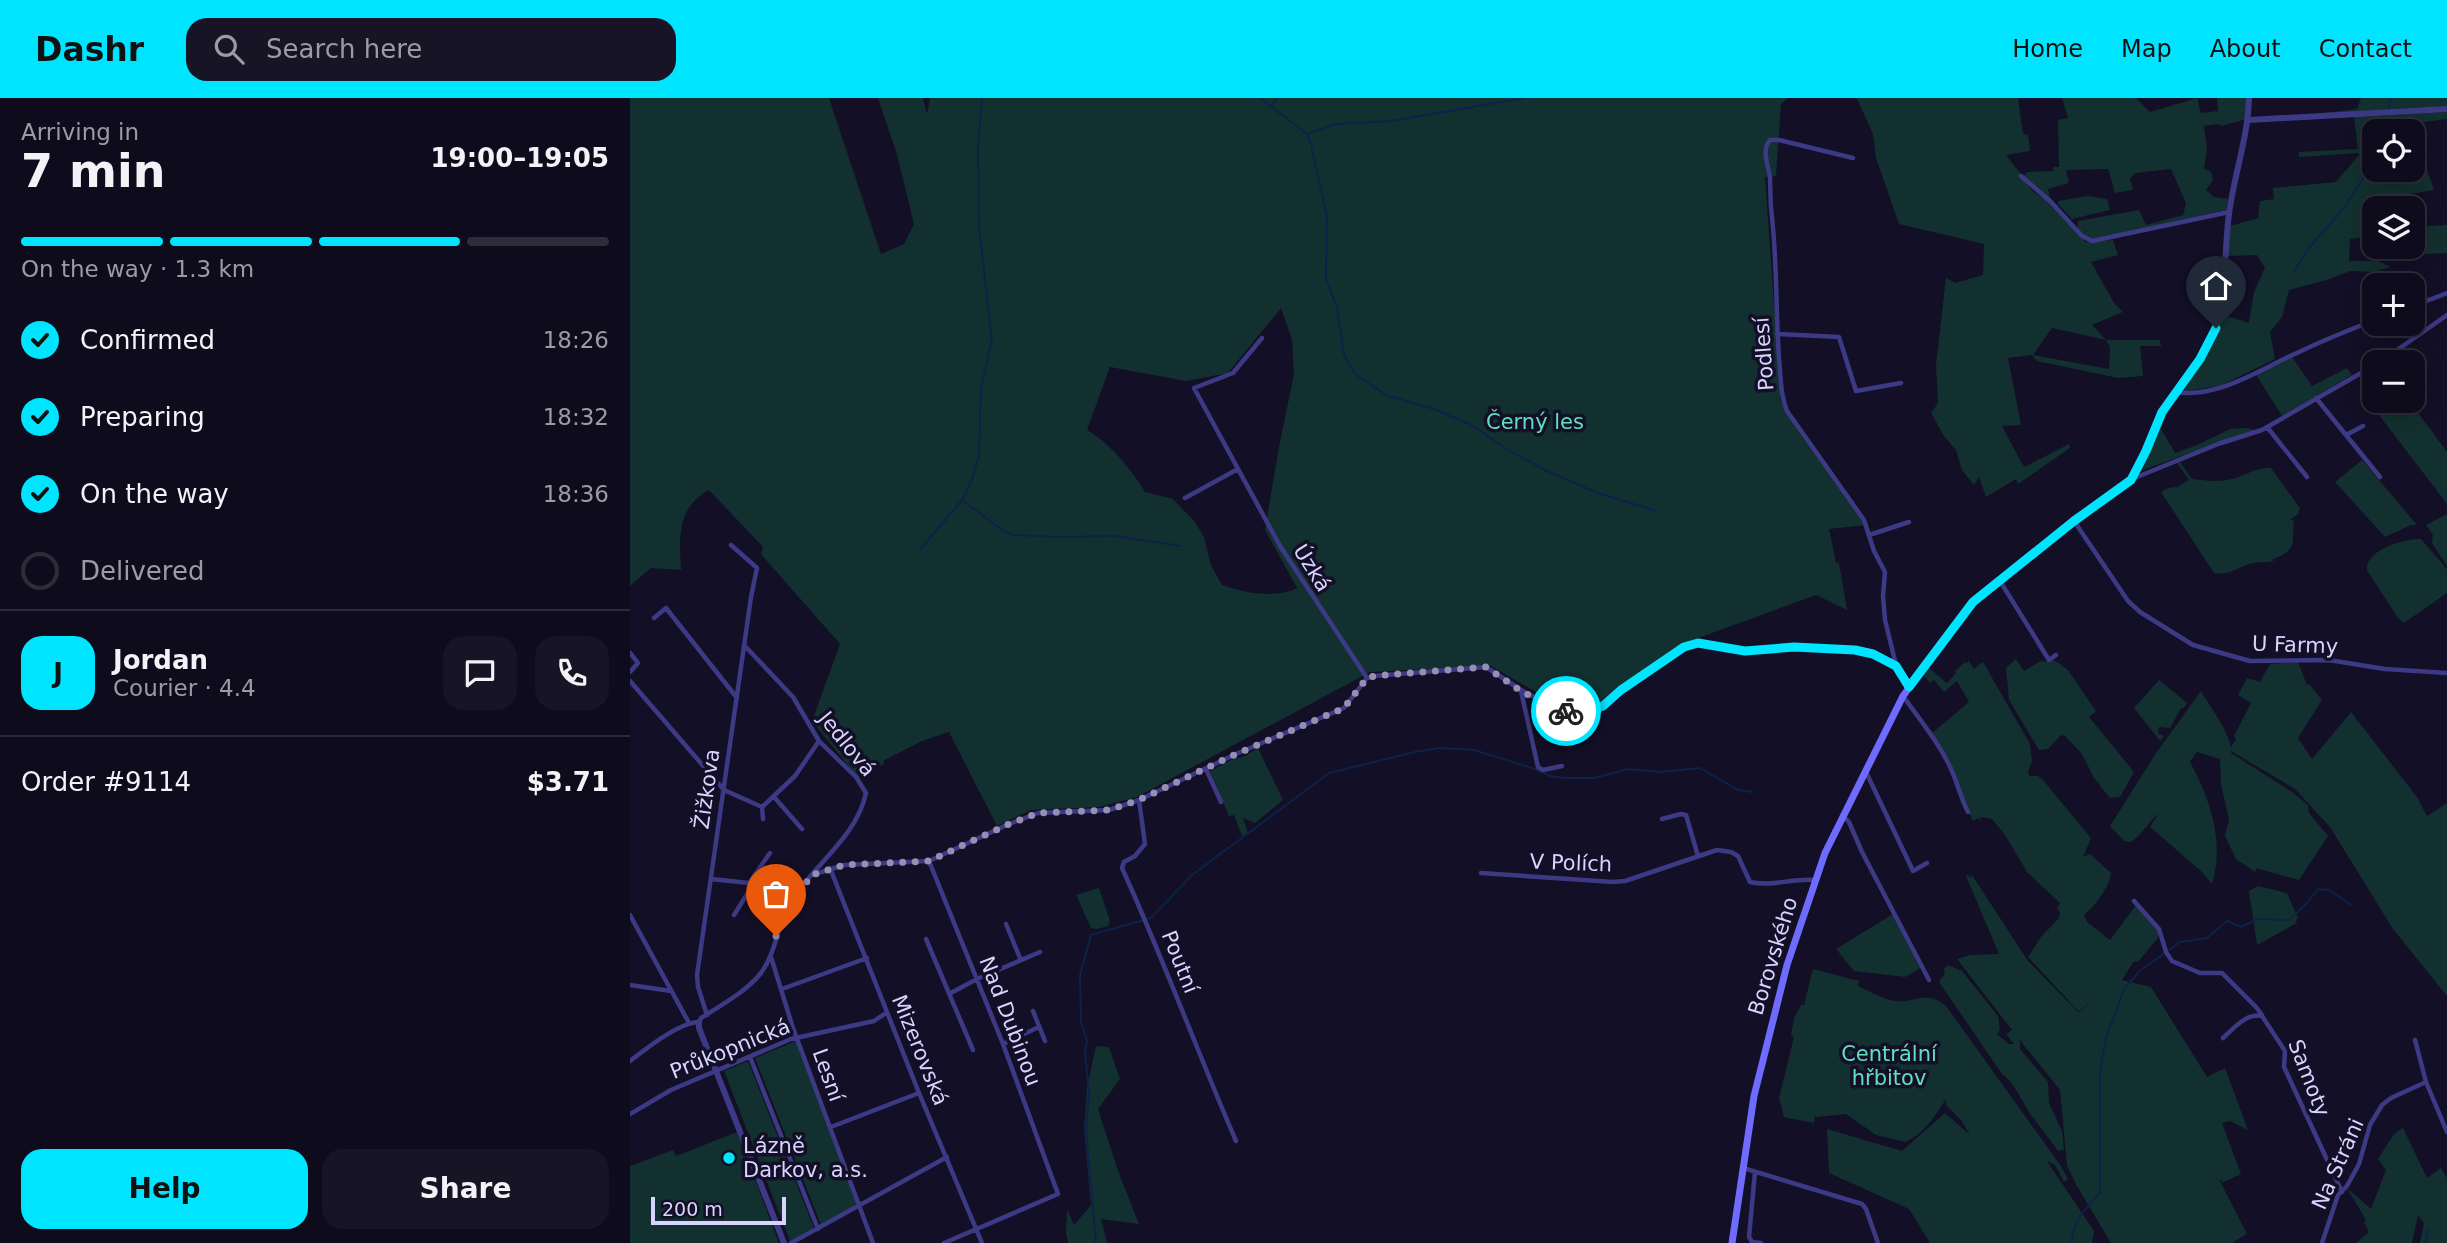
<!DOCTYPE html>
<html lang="en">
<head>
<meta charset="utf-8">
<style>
	:root { --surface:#0e0b1c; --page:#171425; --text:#f1f3f6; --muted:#9b9ba3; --line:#2e2b3b; --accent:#00e5ff }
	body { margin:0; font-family:"DejaVu Sans",sans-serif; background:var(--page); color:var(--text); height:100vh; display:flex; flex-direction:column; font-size:26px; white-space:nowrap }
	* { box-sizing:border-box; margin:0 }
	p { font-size:23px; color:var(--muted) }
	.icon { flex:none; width:38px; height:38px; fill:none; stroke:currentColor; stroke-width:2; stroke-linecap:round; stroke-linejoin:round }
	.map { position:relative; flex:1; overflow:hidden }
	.side { display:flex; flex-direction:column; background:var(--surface); width:630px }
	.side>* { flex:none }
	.controls { position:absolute; left:1732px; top:21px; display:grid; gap:14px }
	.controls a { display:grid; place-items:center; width:63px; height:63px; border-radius:14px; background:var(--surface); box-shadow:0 4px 18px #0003,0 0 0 2px var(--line); font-size:35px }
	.scale { position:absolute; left:21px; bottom:18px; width:135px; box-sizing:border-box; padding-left:7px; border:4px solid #d9d4ff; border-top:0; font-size:19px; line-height:24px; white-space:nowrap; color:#d9d4ff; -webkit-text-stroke:5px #130f26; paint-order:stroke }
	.pin { position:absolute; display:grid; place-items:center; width:60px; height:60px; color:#fff; margin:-72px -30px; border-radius:50% 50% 50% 0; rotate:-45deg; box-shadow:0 0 7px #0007 }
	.pin .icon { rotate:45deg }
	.courier { position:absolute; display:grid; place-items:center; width:70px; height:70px; margin:-35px; border:5px solid #00e5ff; border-radius:50%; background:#fff; color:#222; box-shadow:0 2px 9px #0007 }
	.summary em { font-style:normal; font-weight:800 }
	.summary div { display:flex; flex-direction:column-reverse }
	.summary { display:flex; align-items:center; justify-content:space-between; height:119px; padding:0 21px }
	h1 { font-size:46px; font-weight:800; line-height:52px }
	.bar { display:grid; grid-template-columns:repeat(4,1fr); gap:10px 7px; align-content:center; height:84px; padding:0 21px }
	.bar i { height:9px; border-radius:5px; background:var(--line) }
	.bar .selected { background:var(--accent) }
	.bar p { grid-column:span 4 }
	.line { display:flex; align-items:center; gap:18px; padding:0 21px; border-top:2px solid var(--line) }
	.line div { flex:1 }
	.round { display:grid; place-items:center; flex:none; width:74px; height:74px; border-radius:21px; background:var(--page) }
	ol { padding:0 21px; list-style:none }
	li { display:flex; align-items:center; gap:21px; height:77px }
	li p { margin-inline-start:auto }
	li .icon { padding:7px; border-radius:50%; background:var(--accent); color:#111; stroke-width:4 }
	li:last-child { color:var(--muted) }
	li i { width:38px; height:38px; border:4px solid var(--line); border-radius:50% }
	.action { display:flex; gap:14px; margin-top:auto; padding:14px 21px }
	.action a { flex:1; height:80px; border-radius:21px; background:var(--accent); color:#111; font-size:28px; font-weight:800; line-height:80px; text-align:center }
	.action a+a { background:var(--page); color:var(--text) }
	header { display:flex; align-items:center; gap:42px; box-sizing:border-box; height:98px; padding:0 35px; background:var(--accent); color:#111 }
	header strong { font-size:33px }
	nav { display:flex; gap:38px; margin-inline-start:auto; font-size:24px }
	.search { width:490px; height:63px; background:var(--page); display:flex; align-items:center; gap:18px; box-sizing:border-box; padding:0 24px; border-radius:21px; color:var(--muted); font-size:26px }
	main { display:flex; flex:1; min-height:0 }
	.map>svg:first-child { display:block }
	.green { fill:#12302f; fill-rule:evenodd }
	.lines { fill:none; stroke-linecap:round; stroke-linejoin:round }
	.stream { stroke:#0c2248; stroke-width:2 }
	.minor { stroke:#3d3a85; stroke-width:4.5 }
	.tertiary { stroke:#3d3a85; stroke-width:6 }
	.secondary { stroke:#6f6bff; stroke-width:7 }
	.done { stroke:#948fb3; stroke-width:7; stroke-dasharray:0 12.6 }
	.route { stroke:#00e5ff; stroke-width:9 }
	.poi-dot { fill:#00e5ff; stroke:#130f26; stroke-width:2.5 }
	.labels { text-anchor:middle; stroke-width:7; stroke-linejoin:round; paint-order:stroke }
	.street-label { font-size:21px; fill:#d9d4ff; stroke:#130f26 }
	.park-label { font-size:21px; fill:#5fe0c0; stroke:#130f26 }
	.poi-label { font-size:21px; fill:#d9d4ff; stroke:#130f26; text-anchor:start }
</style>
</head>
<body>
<header>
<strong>Dashr</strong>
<div class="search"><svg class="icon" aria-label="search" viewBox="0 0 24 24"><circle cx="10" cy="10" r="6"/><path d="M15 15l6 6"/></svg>Search here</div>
<nav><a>Home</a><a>Map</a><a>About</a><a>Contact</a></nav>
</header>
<main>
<section class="side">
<div class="summary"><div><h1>7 min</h1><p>Arriving in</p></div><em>19:00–19:05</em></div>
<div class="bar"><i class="selected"></i><i class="selected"></i><i class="selected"></i><i></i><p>On the way · 1.3 km</p></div>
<ol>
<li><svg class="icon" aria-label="check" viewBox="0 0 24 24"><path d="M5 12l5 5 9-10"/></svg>Confirmed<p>18:26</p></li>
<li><svg class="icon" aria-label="check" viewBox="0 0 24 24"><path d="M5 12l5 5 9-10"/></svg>Preparing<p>18:32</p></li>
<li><svg class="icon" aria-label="check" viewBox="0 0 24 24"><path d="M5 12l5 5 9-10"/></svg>On the way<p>18:36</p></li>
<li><i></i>Delivered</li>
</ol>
<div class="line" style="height:126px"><b class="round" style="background:var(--accent);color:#111">J</b><div><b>Jordan</b><p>Courier · 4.4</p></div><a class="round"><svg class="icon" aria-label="chat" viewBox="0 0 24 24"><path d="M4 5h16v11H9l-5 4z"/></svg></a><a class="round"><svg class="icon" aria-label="phone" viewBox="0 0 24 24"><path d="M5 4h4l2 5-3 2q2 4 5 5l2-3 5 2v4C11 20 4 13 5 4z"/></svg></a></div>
<div class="line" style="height:91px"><div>Order #9114</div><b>$3.71</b></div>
<div class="action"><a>Help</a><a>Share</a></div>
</section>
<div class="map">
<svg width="1817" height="1145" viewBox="0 0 1817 1145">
	<rect width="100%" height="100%" fill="#130f26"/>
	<path class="green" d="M0 0H199L251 156 274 146 284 126 266 53 248 0H293L297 16 300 0H1158L1151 6 1146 78 1135 79 1151 304 1236 427 1199 431 1206 465H1209L1217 512 1186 497 1060 543 967 608 927 606 861 568 740 574 507 699 469 709 401 712 367 728 319 634 292 643 253 663 254 666 228 680 182 623 210 546 131 456 133 449 79 392C47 409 49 440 51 472L21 470 0 488ZM651 210 662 242 664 276 649 349 635 432 667 490C646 501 614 495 592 487L581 467 574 439 565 424 543 401 515 394C501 371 481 346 457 332L480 269 556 283 598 275Z
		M1224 0H1388L1393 36 1398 37 1400 53 1376 57 1393 79 1397 74 1423 73 1424 69H1429L1428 22 1438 20 1432 0H1506L1520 14 1567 0 1571 15 1588 13 1587 0H1616V21L1592 28 1588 26 1574 28 1577 50 1574 71 1581 74 1583 82 1576 92 1584 99 1598 101 1596 112 1465 141 1456 140 1447 130 1448 123 1509 112 1516 127 1553 117 1556 105 1541 71 1505 75 1500 81 1503 92 1485 95 1478 71 1436 72 1439 85 1418 91 1420 100 1396 85 1404 94 1423 107 1456 144 1483 142 1488 157 1461 164 1484 205 1493 214 1462 227 1476 242H1530L1531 248H1510L1513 278 1488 280 1407 263 1402 257 1378 260 1391 327 1372 328 1394 369 1439 346 1440 350 1388 386 1386 381 1356 399 1349 379 1344 387 1332 372 1326 352 1314 338 1301 315 1308 305 1306 267 1316 180 1325 185 1353 177 1354 146 1269 126 1246 60 1243 36 1227 1ZM1422 230 1476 242 1480 249 1479 271 1403 257Z
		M1731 0H1817V8L1686 16 1727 11Z
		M1817 14V21L1773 27V33H1745V72H1783V62L1793 60 1804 92 1761 99 1756 110H1745V138L1720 141 1719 163H1748L1761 169 1743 174 1720 173 1700 181 1659 192 1652 219 1640 234 1645 261 1590 288 1555 293 1551 291 1591 216 1619 225 1624 194 1635 170 1627 157 1598 158 1600 128 1628 120 1630 103 1644 101 1643 90 1706 84 1729 57V55L1669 59V54L1728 51 1724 19Z
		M1458 98 1477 101 1480 112 1442 121 1428 106V103Z
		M1817 127V155L1779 157 1778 149H1783V129Z
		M1662 259 1682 288 1717 270 1722 277 1652 318 1625 275Z
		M1549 296 1535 320 1531 331 1545 355 1567 347 1600 331 1615 330 1625 332 1507 374C1525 350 1527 319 1549 296Z
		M1780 304 1817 354V406L1749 317 1766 307 1770 311Z
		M1732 362 1787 427H1781L1755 439 1705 384Z
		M1549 363 1562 381C1576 383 1588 384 1602 381 1615 378 1629 368 1641 370L1670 410 1668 416 1660 422H1664C1661 445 1670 451 1641 462L1645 463C1636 465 1625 463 1617 467 1606 471 1596 478 1584 475L1531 394 1538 390 1547 389 1559 382 1547 365Z
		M1817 416V468L1802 445 1803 437 1796 427Z
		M1791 441 1817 471V495L1774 525 1768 520 1737 472C1735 452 1775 440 1791 441Z
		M1386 561 1394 573 1411 563 1419 564 1424 562 1438 572 1466 613 1459 619 1504 674 1490 699 1480 700 1464 680 1452 656 1435 638 1431 637 1418 651 1409 652 1379 602 1376 570Z
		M1338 562 1344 571 1353 564 1400 646 1402 663 1398 674 1399 678H1408L1413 682 1461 740 1453 759 1460 756 1481 775C1480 788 1465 808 1454 817L1457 824 1480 842 1506 807 1529 833 1528 840 1508 864 1504 863 1492 882 1521 889 1577 979 1595 970 1618 1032 1600 1023 1592 1025 1611 1076 1593 1084 1589 1081 1617 1136 1602 1145H1481L1447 1088 1437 1068 1430 992 1385 936 1390 943V951L1418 984 1419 1005 1432 1033 1434 1052 1428 1053C1419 1040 1407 1027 1398 1012 1391 1001 1383 983 1372 976L1309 884 1315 875 1314 871 1318 867 1332 873 1368 918 1370 932 1367 936 1379 946H1384L1376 936 1382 932 1327 861 1340 857 1369 856 1336 778 1338 776 1340 780 1342 777 1398 863 1448 914 1466 901 1448 913 1398 859 1411 839 1429 820 1430 814 1427 810 1430 805 1397 774 1375 737 1362 721 1350 719 1351 724 1348 720 1343 723 1302 635 1339 604 1327 583 1314 594 1304 582 1300 585 1293 576 1298 569 1317 585 1326 575 1325 573 1335 564 1338 565Z
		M1668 564 1677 587 1679 586 1692 602 1668 640 1682 661 1721 614 1787 699 1797 718 1817 705V898L1763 831 1700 729 1665 691 1601 653V655L1662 694 1678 707 1679 715 1698 738 1669 782 1626 770 1625 774 1606 761 1595 738 1599 721 1591 687 1590 661 1567 654 1560 664C1580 701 1595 744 1582 786L1572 774 1520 729 1529 715C1518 724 1513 736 1501 744L1494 743 1480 728 1526 655 1571 593C1582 612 1595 627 1601 649L1606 641 1604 638 1621 605 1608 597 1617 580 1630 584 1640 566Z
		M1529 582 1557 605 1554 610H1551L1540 630 1529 629 1528 635 1534 638 1530 643 1504 610Z
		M628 650 653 702 625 725 613 720 618 735 612 738 604 717 599 718 580 673 601 662 615 658Z
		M1628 788 1657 795 1668 820 1666 822 1667 825 1627 847 1619 793Z
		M469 790 480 823 478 828 467 831 461 830 446 797Z
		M1263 816 1290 870 1275 879 1224 873 1206 851Z
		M1183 871 1229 883 1228 888C1239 893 1254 902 1266 903 1288 905 1295 891 1316 908L1431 1068 1438 1081 1434 1084 1425 1067 1417 1063 1464 1133 1462 1145H1300L1279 1111 1199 1075 1197 1031 1272 1053 1315 1015 1340 1037 1331 1022 1316 1007V1001C1305 1018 1295 1035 1275 1044L1246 1037 1216 1016 1186 1019 1185 1017 1184 1025 1154 1019 1149 1000 1164 939 1161 938 1164 920 1171 907H1174Z
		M166 943 226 1105 225 1109 191 1127 125 960Z
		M466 948 479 949 490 981 468 1011 488 1073 509 1126 471 1121 477 1145H438L436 1135 437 1111 444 1127 461 1107 454 1031 457 989Z
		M118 963 184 1130 160 1143 94 973Z
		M1773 1030 1797 1080 1811 1070 1817 1080V1145H1790L1794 1125 1788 1117 1782 1145H1726L1739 1134 1734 1124 1736 1122 1717 1090 1741 1111 1756 1072 1748 1061 1764 1036Z
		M107 1034 149 1145H0V1068L43 1052 46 1058Z"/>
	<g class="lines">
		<path class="stream" d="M352 0 348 48 349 130 362 241 351 291 349 358 341 384 332 402 375 434 384 437 430 439 485 438 551 448
			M630 0 677 36 706 26 762 23 894 0
			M642 8 647 0
			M1758 12 1761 0
			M1754 33 1757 17
			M677 36 681 46 697 119 696 180 707 210 714 257 726 277 756 297 801 310 842 327 878 352 917 373 965 394 1026 413
			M1664 174 1678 151 1713 111 1745 62
			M290 452 332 402
			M466 1145 456 1033 459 994 455 955 457 943 451 924 450 877 461 837 521 820 562 777 699 675 785 654 810 650 844 652 905 671 920 678 934 680H964L998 671 1030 674 1070 670 1108 692 1122 694
			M1442 1145C1441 1124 1457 1109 1470 1095V975L1476 940 1494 891 1510 873 1550 844 1577 840 1597 823 1611 829 1628 821 1659 822 1677 805 1688 791 1699 792 1721 807
			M1796 1145 1797 1132"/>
		<path class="minor" d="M1223 60 1149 42H1140C1130 54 1140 69 1140 82 1140 98 1141 114 1143 130 1147 173 1146 217 1149 260 1151 278 1150 296 1157 313L1234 422 1244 453 1255 474 1253 498 1255 522 1266 567
			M1391 78 1421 104 1452 138 1462 143 1599 114
			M1783 208 1817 195
			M1147 236 1209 239 1226 293 1271 285
			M632 240 603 275 564 290 650 448 737 580
			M1750 264 1817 217
			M1546 294C1588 301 1632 270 1669 254 1694 242 1719 232 1745 222
			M1686 300 1750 379
			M1637 329 1677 379
			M1716 337 1733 328
			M1502 381 1588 346 1632 332 1745 267
			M555 400 608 371
			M1444 423 1498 503 1510 514 1563 547 1620 563 1699 562 1755 571 1817 575
			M1239 437 1279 424
			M1370 483 1419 562 1426 557
			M24 520 36 510 107 600
			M0 555 8 565 0 574
			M0 583 94 692 132 709 165 678 189 643
			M891 593 908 669 913 672 932 668
			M1273 598C1290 622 1310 646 1322 673 1328 687 1331 701 1338 714
			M576 671 591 704
			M1236 674 1283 773 1297 765
			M144 699 172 731
			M509 702 515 746 505 758 494 764 492 770C533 860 567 953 606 1043
			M132 709 133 721
			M1214 719 1219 724 1232 754 1299 882
			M1032 721 1051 716 1056 717 1068 758
			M299 763 373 946 428 1096 314 1145
			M200 770 289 995 352 1145
			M851 775 983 784 995 783 1087 752 1101 754 1108 758 1120 784C1141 789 1163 780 1185 782
			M182 777 214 767 299 763 379 726 408 715 479 712 509 702 606 656 714 610 737 580 744 578 856 569 891 592 921 608 948 615 973 608 991 592 1054 549 1068 545 1115 553 1164 549 1225 552 1243 556 1266 568 1279 589
			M81 781 119 785V793L104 817
			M119 785 140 755
			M1504 803 1529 831 1536 854 1542 863 1570 875H1592L1626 909 1632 917
			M0 817 59 925
			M376 826 390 860
			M296 841 343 952
			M141 859 163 930 243 1145
			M0 887 41 893
			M152 891 237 860
			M319 896 347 881 410 854
			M403 913 415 943
			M77 917 68 889 67 877 121 499 127 470 101 447
			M1593 940C1604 930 1616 915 1632 918L1655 953 1654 969 1712 1094
			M1785 942 1796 984 1817 1034
			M373 946 409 929
			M120 959 188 1131
			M0 963C17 950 48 925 69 924L71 920C91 907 116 894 131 875 145 856 147 831 158 810 179 769 226 742 236 695L226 679 189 643 163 599 114 547
			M0 1016 41 992 161 941 244 923 256 915
			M201 1029 289 995
			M1113 1070 1232 1106 1236 1111 1248 1145
			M1125 1074 1119 1139 1122 1144 1131 1145
			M161 1145 317 1059
			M1692 1145 1708 1097 1717 1088 1729 1066 1740 1027 1752 1007 1761 1000 1796 984"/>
		<path class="tertiary" d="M1618 22 1817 11
			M1501 382C1513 360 1520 335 1532 314 1548 286 1573 263 1584 233 1597 196 1594 154 1599 116 1604 77 1618 40 1619 0
			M69 924V930L154 1145"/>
		<path class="secondary" d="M1102 1145 1124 998 1157 867 1195 755 1273 598 1343 504 1444 423 1501 382"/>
	</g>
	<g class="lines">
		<path class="done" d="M146 838 158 808 182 777 214 767 299 763 379 726 408 715 479 712 509 702 606 656 714 610 737 580 744 578 856 569 891 593 920 608 936 613"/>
		<path class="route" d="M936 613 956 614 973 608 991 592 1054 549 1068 545 1115 553 1164 549 1225 552 1243 556 1266 568 1279 589 1343 504 1444 423 1501 382 1516 353 1532 314 1570 261 1586 230"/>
	</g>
	<circle class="poi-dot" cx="99" cy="1060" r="7"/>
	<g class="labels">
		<g class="street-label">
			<text transform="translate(1134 256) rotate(-94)" y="7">Podlesí</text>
			<text transform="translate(682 470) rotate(58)" y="7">Úzká</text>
			<text transform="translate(1665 547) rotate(2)" y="7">U Farmy</text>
			<text transform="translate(217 646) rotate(51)" y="7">Jedlová</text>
			<text transform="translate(77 691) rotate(-82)" y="7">Žižkova</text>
			<text transform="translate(941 765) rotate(2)" y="7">V Polích</text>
			<text transform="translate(1143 858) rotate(-73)" y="7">Borovského</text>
			<text transform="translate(550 864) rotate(68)" y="7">Poutní</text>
			<text transform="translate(380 923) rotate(69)" y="7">Nad Dubinou</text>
			<text transform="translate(100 951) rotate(-22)" y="7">Průkopnická</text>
			<text transform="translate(290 952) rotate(68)" y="7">Mizerovská</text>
			<text transform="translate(198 977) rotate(70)" y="7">Lesní</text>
			<text transform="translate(1679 980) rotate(69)" y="7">Samoty</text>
			<text transform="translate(1708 1066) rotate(-66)" y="7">Na Stráni</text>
		</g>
		<g class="park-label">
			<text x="905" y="331">Černý les</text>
			<text x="1259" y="963">Centrální<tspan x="1259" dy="24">hřbitov</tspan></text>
		</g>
		<g class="poi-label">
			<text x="113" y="1055">Lázně<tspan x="113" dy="24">Darkov, a.s.</tspan></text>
		</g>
	</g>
</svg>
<div class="controls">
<a><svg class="icon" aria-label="locate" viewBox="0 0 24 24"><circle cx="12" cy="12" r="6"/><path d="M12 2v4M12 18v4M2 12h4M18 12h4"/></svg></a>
<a><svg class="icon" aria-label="layers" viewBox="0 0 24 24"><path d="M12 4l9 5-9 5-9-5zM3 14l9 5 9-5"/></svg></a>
<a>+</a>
<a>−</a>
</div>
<div class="scale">200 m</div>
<div class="pin" style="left:146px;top:838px;background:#ea580c"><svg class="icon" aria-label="bag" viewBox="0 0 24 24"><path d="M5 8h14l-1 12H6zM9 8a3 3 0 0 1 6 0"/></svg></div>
<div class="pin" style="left:1586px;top:230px;background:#1f2937"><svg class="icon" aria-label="home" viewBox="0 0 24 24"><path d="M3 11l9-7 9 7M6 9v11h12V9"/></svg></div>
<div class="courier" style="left:936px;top:613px"><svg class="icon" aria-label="bike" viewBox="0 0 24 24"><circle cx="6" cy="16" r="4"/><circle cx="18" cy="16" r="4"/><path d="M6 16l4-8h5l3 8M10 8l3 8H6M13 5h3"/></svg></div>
</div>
</main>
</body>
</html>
